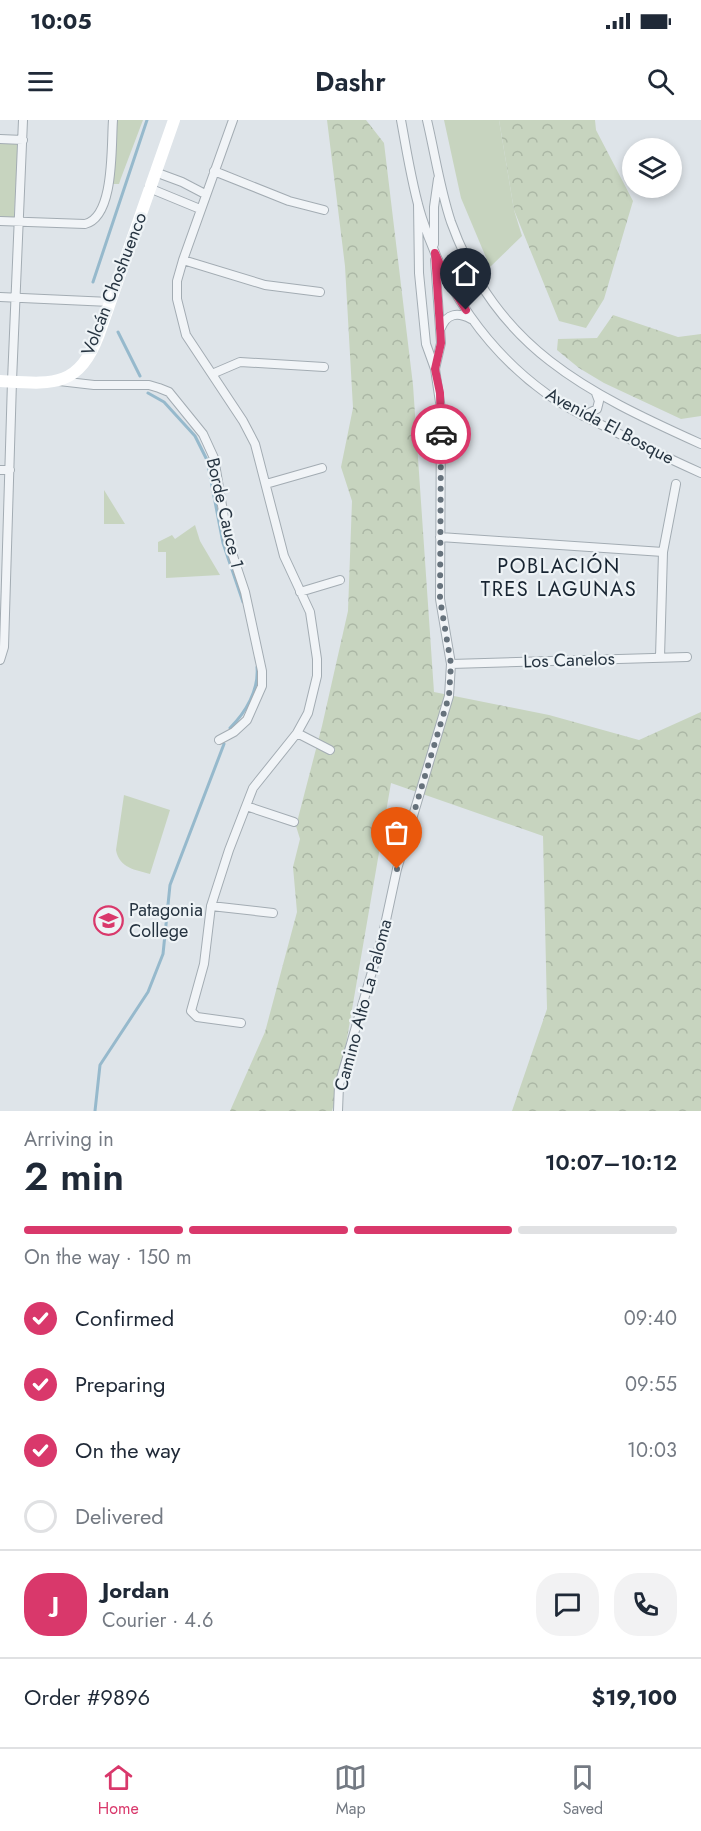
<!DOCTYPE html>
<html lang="en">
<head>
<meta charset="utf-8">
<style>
	:root { --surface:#fff; --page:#f2f2f3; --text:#1f2937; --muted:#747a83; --line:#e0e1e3; --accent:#d9386b }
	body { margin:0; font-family:Jost,sans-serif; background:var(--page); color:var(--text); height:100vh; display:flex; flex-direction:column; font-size:22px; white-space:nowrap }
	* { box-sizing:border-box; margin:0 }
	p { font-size:20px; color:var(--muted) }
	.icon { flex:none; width:33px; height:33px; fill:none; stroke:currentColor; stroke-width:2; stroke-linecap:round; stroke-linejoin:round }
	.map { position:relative; height:991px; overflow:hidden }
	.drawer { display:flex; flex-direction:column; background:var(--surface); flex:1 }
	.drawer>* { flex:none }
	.controls { position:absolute; left:622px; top:18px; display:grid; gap:12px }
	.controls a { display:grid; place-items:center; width:60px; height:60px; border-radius:50%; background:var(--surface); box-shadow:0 3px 9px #0003; font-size:30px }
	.pin { position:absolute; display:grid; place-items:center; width:51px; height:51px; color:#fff; margin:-62px -26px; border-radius:50% 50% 50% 0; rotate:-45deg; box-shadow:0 0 6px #0007 }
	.pin .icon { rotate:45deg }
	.courier { position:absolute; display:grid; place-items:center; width:60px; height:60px; margin:-30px; border:4px solid #d9386b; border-radius:50%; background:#fff; color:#222; box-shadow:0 2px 8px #0007 }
	.summary em { font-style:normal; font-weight:600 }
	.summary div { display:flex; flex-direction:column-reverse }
	.summary { display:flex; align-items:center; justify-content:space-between; height:102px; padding:0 24px }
	h1 { font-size:39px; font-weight:600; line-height:45px }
	.bar { display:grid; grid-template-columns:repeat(4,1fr); gap:9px 6px; align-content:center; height:72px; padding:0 24px }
	.bar i { height:8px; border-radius:4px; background:var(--line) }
	.bar .on { background:var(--accent) }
	.bar p { grid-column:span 4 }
	.line { display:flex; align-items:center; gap:15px; padding:0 24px; border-top:2px solid var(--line) }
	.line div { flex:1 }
	.round { display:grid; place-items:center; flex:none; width:63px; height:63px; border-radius:24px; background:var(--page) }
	ol { padding:0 24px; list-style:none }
	li { display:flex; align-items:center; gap:18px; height:66px }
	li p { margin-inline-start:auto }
	li .icon { padding:6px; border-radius:50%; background:var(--accent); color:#fff; stroke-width:4 }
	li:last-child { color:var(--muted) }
	li i { width:33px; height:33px; border:3px solid var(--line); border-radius:50% }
	.status { display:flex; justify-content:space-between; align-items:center; height:42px; padding:0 30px; background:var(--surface); direction:ltr }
	.status svg { height:16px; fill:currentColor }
	header { display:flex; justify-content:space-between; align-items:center; height:78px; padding:0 24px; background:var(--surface); font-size:27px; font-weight:600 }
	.dock { display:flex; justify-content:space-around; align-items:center; height:84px; border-top:2px solid var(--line); background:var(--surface); font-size:16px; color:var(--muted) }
	.dock a { display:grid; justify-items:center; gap:3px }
	.dock .on { color:var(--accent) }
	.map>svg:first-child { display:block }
	.green { fill:#c7d4bf }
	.forest { fill:url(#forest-crowns) }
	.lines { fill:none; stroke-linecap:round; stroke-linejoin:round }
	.stream { stroke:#96b9cc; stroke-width:3 }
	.street-casing { stroke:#a3acb3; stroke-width:10 }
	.street { stroke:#f1f4f7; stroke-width:8 }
	.secondary { stroke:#fff; stroke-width:12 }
	.done { stroke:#66727c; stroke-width:6; stroke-dasharray:0 10.8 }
	.route { stroke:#d9386b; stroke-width:8 }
	.labels { text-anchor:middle; stroke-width:4.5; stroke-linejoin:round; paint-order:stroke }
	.street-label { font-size:18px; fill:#263441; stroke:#eef3f6 }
	.poi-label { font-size:18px; fill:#263441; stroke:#eef3f6; text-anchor:start }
	.neighbourhood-label { font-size:20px; letter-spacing:1.5px; fill:#182532; stroke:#eef3f6 }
</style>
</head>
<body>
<div class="status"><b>10:05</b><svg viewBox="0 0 49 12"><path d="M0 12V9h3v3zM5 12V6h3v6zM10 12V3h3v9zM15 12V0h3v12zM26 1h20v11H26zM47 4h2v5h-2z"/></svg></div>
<header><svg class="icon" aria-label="menu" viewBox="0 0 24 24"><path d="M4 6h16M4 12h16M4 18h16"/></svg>Dashr<svg class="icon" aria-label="search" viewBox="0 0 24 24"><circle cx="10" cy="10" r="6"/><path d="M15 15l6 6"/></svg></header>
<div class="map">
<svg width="701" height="991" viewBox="0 0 701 991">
	<defs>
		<pattern id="forest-crowns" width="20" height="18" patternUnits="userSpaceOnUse" patternTransform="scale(1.5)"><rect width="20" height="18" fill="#c7d4bf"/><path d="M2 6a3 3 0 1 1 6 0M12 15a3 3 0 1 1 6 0" fill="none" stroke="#abb7a5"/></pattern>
	</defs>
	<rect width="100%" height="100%" fill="#dee4e9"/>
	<path class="green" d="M117 0H143L121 58 119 64H113Z
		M444 0H499L514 90 522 116 490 147 461 78Z
		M0 23 18 24 14 98 0 97Z
		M104 370 125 404H104Z
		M195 405 200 421 220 455 166 458V432H158V422L172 415 175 419Z
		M124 675 170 690 150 754C136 750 119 748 116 730Z"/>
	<path class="forest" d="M327 0H366L384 23 413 265 434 572 549 595 639 620 701 592V991H512L547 889 543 716 391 663 339 965 332 991H230L265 912 297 792 293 747 300 719 296 706 322 606 348 491 352 381 341 347 353 288 345 146Z
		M499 0H595L596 10 633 81 604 179 586 208 559 201 514 90Z
		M613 195 678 217 701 214V296L681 299 604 263 579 248 557 230 558 219 597 218Z"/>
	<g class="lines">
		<path class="stream" d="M93 162 147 0
			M118 212 140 256
			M148 273 164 282 195 316 207 340 223 423 243 482
			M230 608C246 592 259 570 257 547
			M95 991 100 945 148 872 163 834 170 765 224 624"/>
		<defs>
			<path id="street" d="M233 0 183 140 177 161V179L186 215 243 301 255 324 284 436 310 492 317 539V556L308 593 297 613 253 668 229 730 211 786 204 844 191 891 197 897 241 903
				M401 0C407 32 412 67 422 98 444 168 487 231 547 274 566 288 589 299 610 309 640 325 670 339 701 353
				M427 0C435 34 440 69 451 102 497 229 586 272 701 324
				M0 19 23 20
				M214 51 289 81 324 90
				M155 52 182 62 205 74
				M149 68 200 89
				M0 101 85 104C115 97 111 25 113 0
				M434 124V87L438 59
				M183 140 265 165 320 172
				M0 177 110 182
				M441 208C447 193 458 192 471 199
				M435 249 441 223 435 140
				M212 254 240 242 324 247
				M59 261 94 265H149L159 268 169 272 203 314 214 338 228 421 245 472 262 551V566L247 600 234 612 219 620
				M583 296 597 289 599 281 596 273
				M0 350H10
				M266 364 322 348
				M440 417 663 432
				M300 472 340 460
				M660 537 663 432 676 364
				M0 540 4 527 12 261 23 0
				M451 544 687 537
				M297 613 330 630
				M246 686 294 702
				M211 786 273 793
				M338 991 339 965 383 814 397 749 449 576 451 544 440 479 441 289 435 249 426 224 419 153 418 84"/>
		</defs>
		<use href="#street" class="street-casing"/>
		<use href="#street" class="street"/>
		<path class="secondary" d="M0 261C52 264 78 269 99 214L174 0"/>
	</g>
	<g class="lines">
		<path class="done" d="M397 749 449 576 451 544 440 479 441 314"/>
		<path class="route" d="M441 314 440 273 435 249 441 223 435 133 446 158 466 190"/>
	</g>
	<defs>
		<symbol id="school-ring" viewBox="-11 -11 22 22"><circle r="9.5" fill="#eef3f6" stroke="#d9386b" stroke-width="1.5"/><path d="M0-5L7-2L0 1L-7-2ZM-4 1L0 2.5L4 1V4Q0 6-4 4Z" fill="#d9386b"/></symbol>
	</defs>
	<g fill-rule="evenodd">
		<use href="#school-ring" x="92" y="784" width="33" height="33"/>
	</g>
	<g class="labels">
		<g class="street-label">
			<text transform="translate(114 164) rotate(-69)" y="6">Volcán Choshuenco</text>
			<text transform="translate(610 306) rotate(28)" y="6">Avenida El Bosque</text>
			<text transform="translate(225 393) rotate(77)" y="6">Borde Cauce 1</text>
			<text transform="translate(569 540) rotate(-2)" y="6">Los Canelos</text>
			<text transform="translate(363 885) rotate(-75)" y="6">Camino Alto La Paloma</text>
		</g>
		<g class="poi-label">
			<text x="129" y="796">Patagonia<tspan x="129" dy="21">College</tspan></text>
		</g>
		<g class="neighbourhood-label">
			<text x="559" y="453">POBLACIÓN<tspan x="559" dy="23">TRES LAGUNAS</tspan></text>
		</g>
	</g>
</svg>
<div class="controls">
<a><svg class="icon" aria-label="layers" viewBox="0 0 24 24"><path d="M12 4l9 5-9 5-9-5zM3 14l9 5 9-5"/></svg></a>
</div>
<div class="pin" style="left:397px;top:749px;background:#ea580c"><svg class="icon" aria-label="bag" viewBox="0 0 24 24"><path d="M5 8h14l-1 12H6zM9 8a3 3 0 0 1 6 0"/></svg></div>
<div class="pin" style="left:466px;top:190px;background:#1f2937"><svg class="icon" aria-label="home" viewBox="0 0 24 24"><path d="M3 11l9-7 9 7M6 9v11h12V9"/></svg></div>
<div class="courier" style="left:441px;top:314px"><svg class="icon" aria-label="car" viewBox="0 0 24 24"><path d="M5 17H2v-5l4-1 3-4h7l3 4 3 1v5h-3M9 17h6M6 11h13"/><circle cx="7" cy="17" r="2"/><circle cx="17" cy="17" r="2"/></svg></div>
</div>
<section class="drawer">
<div class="summary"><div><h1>2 min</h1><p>Arriving in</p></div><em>10:07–10:12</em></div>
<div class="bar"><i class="on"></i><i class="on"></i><i class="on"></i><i></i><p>On the way · 150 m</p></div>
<ol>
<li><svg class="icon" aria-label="check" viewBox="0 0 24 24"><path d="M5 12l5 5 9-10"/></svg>Confirmed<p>09:40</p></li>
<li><svg class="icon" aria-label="check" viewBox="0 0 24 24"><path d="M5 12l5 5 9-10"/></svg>Preparing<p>09:55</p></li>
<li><svg class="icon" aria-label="check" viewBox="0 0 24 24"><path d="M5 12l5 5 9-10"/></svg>On the way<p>10:03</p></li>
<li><i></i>Delivered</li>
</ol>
<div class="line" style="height:108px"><b class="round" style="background:var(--accent);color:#fff">J</b><div><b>Jordan</b><p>Courier · 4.6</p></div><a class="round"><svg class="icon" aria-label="chat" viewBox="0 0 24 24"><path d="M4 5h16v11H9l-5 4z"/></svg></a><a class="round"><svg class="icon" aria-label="phone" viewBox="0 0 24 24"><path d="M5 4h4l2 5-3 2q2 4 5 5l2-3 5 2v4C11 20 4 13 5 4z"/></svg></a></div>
<div class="line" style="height:78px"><div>Order #9896</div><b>$19,100</b></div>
</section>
<nav class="dock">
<a class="on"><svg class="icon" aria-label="home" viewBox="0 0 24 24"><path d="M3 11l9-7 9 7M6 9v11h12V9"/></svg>Home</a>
<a><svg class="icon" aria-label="map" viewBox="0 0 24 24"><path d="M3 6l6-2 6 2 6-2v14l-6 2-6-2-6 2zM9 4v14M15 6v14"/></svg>Map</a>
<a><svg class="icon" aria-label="saved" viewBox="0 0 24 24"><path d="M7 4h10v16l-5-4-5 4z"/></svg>Saved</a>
</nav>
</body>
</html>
